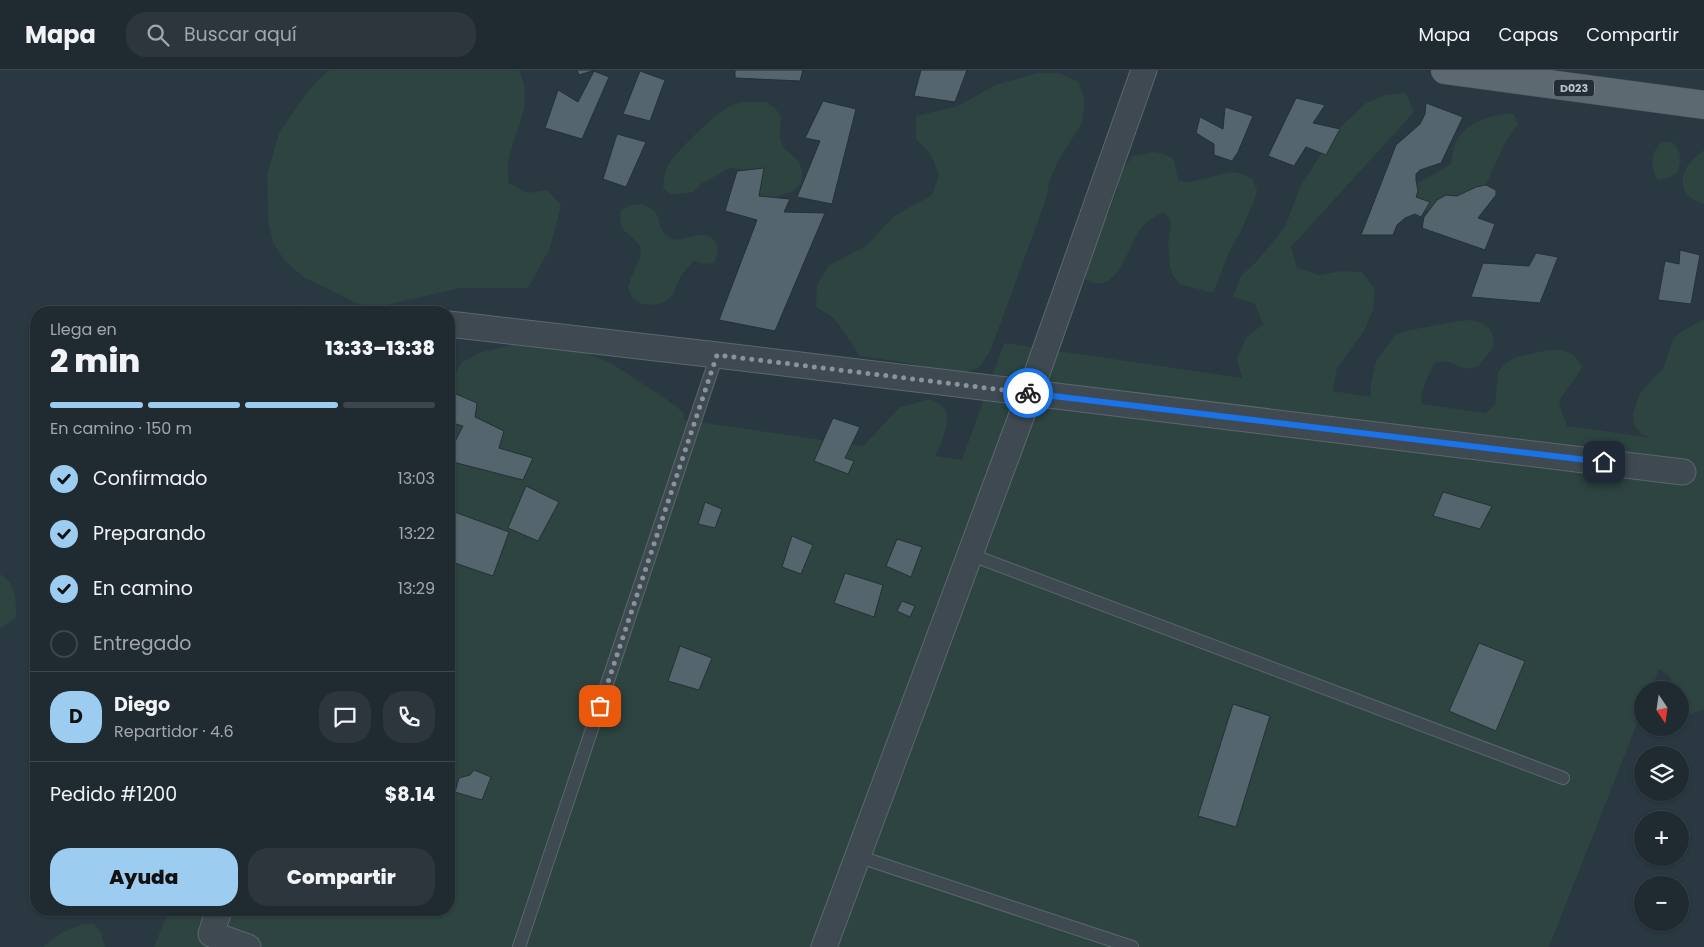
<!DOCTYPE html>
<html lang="es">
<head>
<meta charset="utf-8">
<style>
	:root { --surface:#202a31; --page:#2d363d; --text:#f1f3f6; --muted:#a2a7ab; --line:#3d464d; --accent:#9cccef }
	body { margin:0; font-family:Poppins,sans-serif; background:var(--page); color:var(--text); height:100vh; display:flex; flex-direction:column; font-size:19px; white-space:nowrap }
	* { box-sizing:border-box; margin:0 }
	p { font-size:16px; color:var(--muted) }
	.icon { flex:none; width:28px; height:28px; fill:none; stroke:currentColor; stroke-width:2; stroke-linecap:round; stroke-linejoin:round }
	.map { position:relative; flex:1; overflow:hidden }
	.panel { position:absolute; left:30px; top:236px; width:425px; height:610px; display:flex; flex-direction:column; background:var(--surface); border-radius:20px; box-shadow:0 1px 4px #0004,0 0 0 1px var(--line) }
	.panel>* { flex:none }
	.needle { width:32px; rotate:167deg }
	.buttons { position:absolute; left:1634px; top:611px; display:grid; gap:10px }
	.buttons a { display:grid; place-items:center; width:55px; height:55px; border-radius:50%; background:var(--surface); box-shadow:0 1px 4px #0004,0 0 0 1px var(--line); font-size:25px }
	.pin { position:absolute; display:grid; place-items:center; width:42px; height:42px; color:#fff; margin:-21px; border-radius:10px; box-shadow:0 2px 8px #0006 }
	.courier { position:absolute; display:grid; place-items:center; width:50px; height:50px; margin:-25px; border:4px solid #1a73e8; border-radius:50%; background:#fff; color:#222; box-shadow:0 1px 6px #0007 }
	.headline em { font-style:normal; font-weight:800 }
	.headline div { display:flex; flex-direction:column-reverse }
	.headline { display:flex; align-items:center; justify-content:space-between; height:85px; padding:0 20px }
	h1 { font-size:32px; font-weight:800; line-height:38px }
	.bar { display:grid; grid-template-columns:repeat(4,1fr); gap:8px 5px; align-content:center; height:60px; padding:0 20px }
	.bar i { height:6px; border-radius:4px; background:var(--line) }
	.bar .on { background:var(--accent) }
	.bar p { grid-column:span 4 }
	.line { display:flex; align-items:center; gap:12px; padding:0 20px; border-top:1px solid var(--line) }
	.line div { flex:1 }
	.round { display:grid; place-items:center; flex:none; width:52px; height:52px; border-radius:20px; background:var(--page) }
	ol { padding:0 20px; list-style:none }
	li { display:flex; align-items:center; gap:15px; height:55px }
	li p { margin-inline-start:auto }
	li .icon { padding:5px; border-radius:50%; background:var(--accent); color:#111; stroke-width:4 }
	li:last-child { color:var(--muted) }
	li i { width:28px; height:28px; border:2px solid var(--line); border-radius:50% }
	.button { display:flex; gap:10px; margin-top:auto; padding:10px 20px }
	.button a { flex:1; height:58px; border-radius:20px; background:var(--accent); color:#111; font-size:20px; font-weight:800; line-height:58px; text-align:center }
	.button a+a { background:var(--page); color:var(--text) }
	header { display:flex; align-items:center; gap:30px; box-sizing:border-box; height:70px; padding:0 25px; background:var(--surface); border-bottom:1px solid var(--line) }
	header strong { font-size:24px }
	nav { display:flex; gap:28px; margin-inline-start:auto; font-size:18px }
	.search { width:350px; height:45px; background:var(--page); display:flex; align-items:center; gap:12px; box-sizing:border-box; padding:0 18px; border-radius:20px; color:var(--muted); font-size:19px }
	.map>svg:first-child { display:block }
	.green { fill:#2d4441 }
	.building { fill:#55656d; stroke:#253038 }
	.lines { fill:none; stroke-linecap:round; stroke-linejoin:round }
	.service-casing { stroke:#5c676e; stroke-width:14 }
	.minor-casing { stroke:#5c676e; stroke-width:27 }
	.primary-casing { stroke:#4b555d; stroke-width:29 }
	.service { stroke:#3e4951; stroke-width:12 }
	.minor { stroke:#3e4951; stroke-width:25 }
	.primary { stroke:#5c6970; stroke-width:28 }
	.done { stroke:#88939b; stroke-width:5; stroke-dasharray:0 9 }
	.route { stroke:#1a73e8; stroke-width:6 }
	.labels { text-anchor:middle; stroke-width:5; stroke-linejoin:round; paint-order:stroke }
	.shield { fill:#222e36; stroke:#8d979e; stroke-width:1 }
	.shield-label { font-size:11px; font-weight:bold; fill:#bbc4cb }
</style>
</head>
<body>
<header>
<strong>Mapa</strong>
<div class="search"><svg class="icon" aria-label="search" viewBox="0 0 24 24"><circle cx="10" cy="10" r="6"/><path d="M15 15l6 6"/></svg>Buscar aquí</div>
<nav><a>Mapa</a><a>Capas</a><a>Compartir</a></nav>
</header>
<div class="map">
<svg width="1704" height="877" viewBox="0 0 1704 877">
	<rect width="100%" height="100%" fill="#2a3841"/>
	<path class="green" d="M330 0H519C535 34 515 57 509 90 507 97 508 106 509 113L527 123 547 120 561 135 550 178 528 218H460L369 239 303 207 285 191 273 173 268 150 267 105 279 63 303 28 319 9Z
		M1037 3H1059L1079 12 1085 31 1082 53 1058 91 1050 110 1045 132 991 279 980 297 959 304H935L914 294 860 286 835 249 816 237 817 215 829 195 866 176 894 146 932 125 939 105 931 85 916 69V46L958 36 995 15Z
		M1406 23 1414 42 1291 177 1297 198 1319 205 1341 201 1362 202 1375 219 1373 240 1364 261 1337 298 1333 321 1371 327V313L1376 292 1395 265 1405 261 1458 251 1469 250 1480 252 1489 258 1494 267 1493 278 1478 296 1467 299 1446 291 1435 293C1427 306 1422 319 1421 334L1485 343 1495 335 1498 302C1502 297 1507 292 1512 289 1518 286 1525 285 1531 284 1552 279 1571 274 1582 297 1576 311 1564 319 1559 333L1567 356 1651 368 1641 364 1634 355 1633 344 1640 323 1654 307 1663 300 1673 269 1681 262 1704 249V639L1686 646 1680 636V620H1673L1670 607 1659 599 1651 620H1642V641L1549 877H154L167 845 116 840H449V317H454L450 310 462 292 482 282 525 272 567 275 611 293 666 329 683 342 684 350 863 376 900 337 931 329C936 332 943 335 946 341 951 350 940 378 935 386L962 390 1004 273 1242 308 1237 289 1246 268 1263 254 1255 234 1233 227 1241 206 1256 192 1285 157 1300 117 1335 62 1366 33 1386 25Z
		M744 32H766L775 38 781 46 780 67 783 77 799 92 802 102 801 113 793 121 771 129 759 125 750 107 742 99 730 98 701 114 693 122 671 125 663 117C664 108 665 101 669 94 679 78 716 43 732 35 736 33 740 33 744 32Z
		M1503 44H1514L1518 54 1505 73 1478 132 1436 140 1426 141 1405 132 1402 122 1451 94C1452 87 1453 80 1455 74 1462 54 1485 48 1503 44Z
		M1661 72H1672C1682 82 1681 87 1678 101L1669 108 1658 110C1649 95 1651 84 1661 72Z
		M1704 80V134C1688 130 1678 118 1685 101 1688 92 1697 86 1704 80Z
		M1153 82 1165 84 1174 90 1178 111 1190 112 1232 102 1243 104 1252 109 1257 119 1255 129 1241 161 1230 180 1213 223 1180 214 1173 206 1170 196 1168 173 1171 152 1165 142C1154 146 1144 153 1138 163 1125 185 1113 233 1080 205L1097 159 1108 145 1117 120 1120 102 1133 86Z
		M642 134C667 144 654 155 667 166 681 178 701 154 714 171 720 178 717 185 714 193L704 194 693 191 681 206 672 226 663 233 652 235 641 234 632 228 628 218 631 208 640 187 641 177C627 160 618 164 621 140L631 135Z
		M299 234 320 242H288Z
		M0 504C17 514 16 530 16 548L0 558Z
		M83 854H94L101 863 105 877H43L63 862Z"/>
	<path class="building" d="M577 0H595L579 5Z
		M735 0H803L800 11 735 8Z
		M921 0H967L955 32 914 26Z
		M594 1 609 7 582 69 545 58 558 20 578 32Z
		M640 1 665 10 650 51 623 44Z
		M1296 28 1325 35 1313 53 1340 59 1326 85 1306 77 1294 96 1268 86Z
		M823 31 856 39 832 134 797 127 820 71 805 68Z
		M1426 33 1463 47 1441 93 1420 100 1416 104V110L1418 121 1416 127 1430 132 1421 147 1415 144 1405 148 1397 155 1393 165H1361L1396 75 1420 54 1425 44Z
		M1225 37 1253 46 1238 82 1232 91 1214 85V74L1196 63 1200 47 1223 59Z
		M617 64 646 72 626 117 603 109Z
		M764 98 759 126 790 129 784 142 825 143 775 261 719 250 757 150 725 141 737 101Z
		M1486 115 1496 120V125L1478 148 1495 154 1485 180 1422 158 1424 147 1437 130 1446 125 1457 126 1476 117Z
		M1680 180 1700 185 1691 234 1658 230 1665 191 1679 194Z
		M1536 183 1558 187 1540 233 1471 227 1483 193 1529 196Z
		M449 321 477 333 475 347 504 361 499 378 533 388 523 410 449 391V383L463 356 449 352Z
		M833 348 860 357 845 388 854 391 848 404 814 391Z
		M526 416 559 432 538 471 508 458Z
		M1443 422 1492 436 1480 459 1433 446Z
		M705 432 722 439 715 458 698 454Z
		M449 440 509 462 493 506 449 491Z
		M792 466 813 475 801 504 782 497Z
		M897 469 922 477 911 507 886 496Z
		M845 503 883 515 874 547 834 533Z
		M902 531 915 536 910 547 897 541Z
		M1479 573 1525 591 1496 661 1449 641Z
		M680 576 712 588 699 620 668 611Z
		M1233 634 1270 646 1236 757 1198 746Z
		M474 700 491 707 482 730 455 722 459 708 470 705Z"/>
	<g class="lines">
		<defs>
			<path id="service" d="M969 484 1563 708
				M857 786 1132 877
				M519 877 717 285"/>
			<path id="minor" d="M449 254 717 285 1683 402
				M219 840 211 864 248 877
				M824 877 1030 323 1144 0"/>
			<path id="primary" d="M1445 0 1704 35"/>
		</defs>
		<use href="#service" class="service-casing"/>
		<use href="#minor" class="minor-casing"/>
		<use href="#primary" class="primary-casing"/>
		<use href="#service" class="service"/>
		<use href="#minor" class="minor"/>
		<use href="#primary" class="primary"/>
	</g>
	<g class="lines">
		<path class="done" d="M600 636 717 285 1028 323"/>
		<path class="route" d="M1028 323 1604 392"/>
	</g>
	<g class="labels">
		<rect class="shield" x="1554" y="9.5" width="40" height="17" rx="4"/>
		<g class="shield-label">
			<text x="1574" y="22">D023</text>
		</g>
	</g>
</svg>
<div class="buttons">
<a><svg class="needle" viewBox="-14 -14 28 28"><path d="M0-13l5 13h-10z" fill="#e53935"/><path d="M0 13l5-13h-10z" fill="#a2a7ab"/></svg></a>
<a><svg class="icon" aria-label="layers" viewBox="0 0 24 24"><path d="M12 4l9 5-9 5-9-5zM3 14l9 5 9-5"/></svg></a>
<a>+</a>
<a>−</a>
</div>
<div class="pin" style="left:600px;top:636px;background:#ea580c"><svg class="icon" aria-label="bag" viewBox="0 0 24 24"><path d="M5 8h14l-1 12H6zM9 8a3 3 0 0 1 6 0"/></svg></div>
<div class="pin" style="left:1604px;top:392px;background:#1f2937"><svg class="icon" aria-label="home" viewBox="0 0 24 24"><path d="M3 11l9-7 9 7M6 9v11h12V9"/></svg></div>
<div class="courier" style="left:1028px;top:323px"><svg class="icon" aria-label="bike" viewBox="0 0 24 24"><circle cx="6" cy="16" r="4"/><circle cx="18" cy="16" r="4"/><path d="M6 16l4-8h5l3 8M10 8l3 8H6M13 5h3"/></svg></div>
<section class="panel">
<div class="headline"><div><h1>2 min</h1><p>Llega en</p></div><em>13:33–13:38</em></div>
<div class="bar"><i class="on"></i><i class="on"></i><i class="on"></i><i></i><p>En camino · 150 m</p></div>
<ol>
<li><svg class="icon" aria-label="check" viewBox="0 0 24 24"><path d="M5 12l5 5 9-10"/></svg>Confirmado<p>13:03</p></li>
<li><svg class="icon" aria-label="check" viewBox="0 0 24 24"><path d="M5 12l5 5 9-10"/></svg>Preparando<p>13:22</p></li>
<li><svg class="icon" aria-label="check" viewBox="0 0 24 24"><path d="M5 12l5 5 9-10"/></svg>En camino<p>13:29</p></li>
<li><i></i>Entregado</li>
</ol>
<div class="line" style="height:90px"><b class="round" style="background:var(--accent);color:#111">D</b><div><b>Diego</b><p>Repartidor · 4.6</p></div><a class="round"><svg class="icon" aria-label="chat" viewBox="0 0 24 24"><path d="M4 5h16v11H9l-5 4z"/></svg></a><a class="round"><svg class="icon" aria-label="phone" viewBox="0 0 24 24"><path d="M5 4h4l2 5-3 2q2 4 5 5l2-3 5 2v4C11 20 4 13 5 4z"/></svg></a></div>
<div class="line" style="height:65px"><div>Pedido #1200</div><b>$8.14</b></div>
<div class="button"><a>Ayuda</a><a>Compartir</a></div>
</section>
</div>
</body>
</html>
